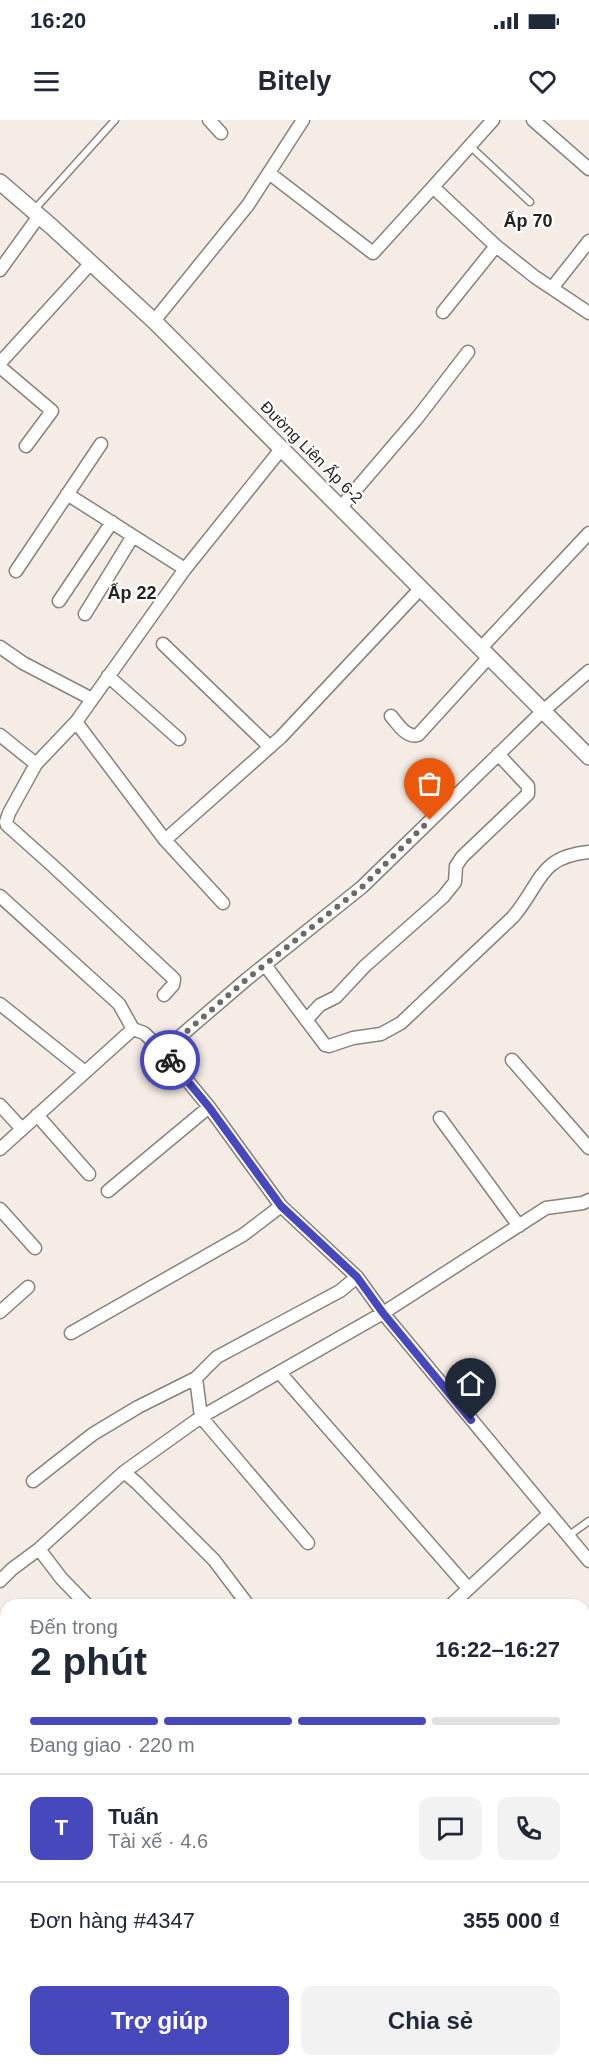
<!DOCTYPE html>
<html lang="vi">
<head>
<meta charset="utf-8">
<style>
	:root { --surface:#fff; --page:#f2f2f3; --text:#1f2937; --muted:#747a83; --line:#e0e1e3; --accent:#4848bd }
	body { margin:0; font-family:Arial,sans-serif; background:var(--page); color:var(--text); height:100vh; display:flex; flex-direction:column; font-size:22px; white-space:nowrap }
	* { box-sizing:border-box; margin:0 }
	p { font-size:20px; color:var(--muted) }
	.icon { flex:none; width:33px; height:33px; fill:none; stroke:currentColor; stroke-width:2; stroke-linecap:round; stroke-linejoin:round }
	.map { position:relative; flex:1; overflow:hidden }
	.panel { position:absolute; left:0px; top:1479px; width:590px; height:468px; display:flex; flex-direction:column; background:var(--surface); border-radius:18px 18px 0 0; box-shadow:0 2px 4px #0004 }
	.panel>* { flex:none }
	.pin { position:absolute; display:grid; place-items:center; width:51px; height:51px; color:#fff; margin:-62px -26px; border-radius:50% 50% 50% 0; rotate:-45deg; box-shadow:0 0 6px #0007 }
	.pin .icon { rotate:45deg }
	.courier { position:absolute; display:grid; place-items:center; width:60px; height:60px; margin:-30px; border:4px solid #4848bd; border-radius:50%; background:#fff; color:#222; box-shadow:0 2px 8px #0007 }
	.headline em { font-style:normal; font-weight:700 }
	.headline div { display:flex; flex-direction:column-reverse }
	.headline { display:flex; align-items:center; justify-content:space-between; height:102px; padding:0 30px }
	h1 { font-size:39px; font-weight:700; line-height:45px }
	.bar { display:grid; grid-template-columns:repeat(4,1fr); gap:9px 6px; align-content:center; height:72px; padding:0 30px }
	.bar i { height:8px; border-radius:4px; background:var(--line) }
	.bar .current { background:var(--accent) }
	.bar p { grid-column:span 4 }
	.line { display:flex; align-items:center; gap:15px; padding:0 30px; border-top:2px solid var(--line) }
	.line div { flex:1 }
	.round { display:grid; place-items:center; flex:none; width:63px; height:63px; border-radius:12px; background:var(--page) }
	.cta { display:flex; gap:12px; margin-top:auto; padding:12px 30px }
	.cta a { flex:1; height:69px; border-radius:12px; background:var(--accent); color:#fff; font-size:24px; font-weight:700; line-height:69px; text-align:center }
	.cta a+a { background:var(--page); color:var(--text) }
	.status { display:flex; justify-content:space-between; align-items:center; height:42px; padding:0 30px; background:var(--surface); direction:ltr }
	.status svg { height:16px; fill:currentColor }
	header { display:flex; justify-content:space-between; align-items:center; height:78px; padding:0 30px; background:var(--surface); font-size:27px; font-weight:700 }
	.map>svg:first-child { display:block }
	.lines { fill:none; stroke-linecap:round; stroke-linejoin:round }
	.service-casing { stroke:#89827b; stroke-width:9 }
	.minor-casing { stroke:#89827b; stroke-width:15 }
	.tertiary-casing { stroke:#89827b; stroke-width:18 }
	.service { stroke:#fff; stroke-width:6 }
	.minor { stroke:#fff; stroke-width:12 }
	.tertiary { stroke:#fff; stroke-width:15 }
	.done { stroke:#6e6964; stroke-width:6; stroke-dasharray:0 10.8 }
	.route { stroke:#4848bd; stroke-width:8 }
	.labels { text-anchor:middle; stroke-width:4.5; stroke-linejoin:round; paint-order:stroke }
	.street-label { font-size:16px; fill:#25221f; stroke:#fff }
	.neighbourhood-label { font-size:18px; font-weight:bold; fill:#25221f; stroke:#fff }
</style>
</head>
<body>
<div class="status"><b>16:20</b><svg viewBox="0 0 49 12"><path d="M0 12V9h3v3zM5 12V6h3v6zM10 12V3h3v9zM15 12V0h3v12zM26 1h20v11H26zM47 4h2v5h-2z"/></svg></div>
<header><svg class="icon" aria-label="menu" viewBox="0 0 24 24"><path d="M4 6h16M4 12h16M4 18h16"/></svg>Bitely<svg class="icon" aria-label="heart" viewBox="0 0 24 24"><path d="M12 20l-8-8c-3-5 5-10 8-4 3-6 11-1 8 4z"/></svg></header>
<div class="map">
<svg width="589" height="1947" viewBox="0 0 589 1947">
	<rect width="100%" height="100%" fill="#f5ede5"/>
	<g class="lines">
		<defs>
			<path id="service" d="M470 26 530 82
				M34 90 115 0
				M568 1416 589 1401"/>
			<path id="minor" d="M209 0 221 13
				M493 0 433 67 496 126 535 157 589 193
				M533 0 589 49
				M269 53 373 133 433 67
				M0 150 39 96
				M552 168 589 121
				M443 192 496 126
				M154 201 248 85 303 0
				M0 243 91 143
				M0 247 52 291 26 326
				M67 374 185 449
				M341 387 418 297 468 232
				M16 451 101 324
				M59 481 112 402
				M85 494 133 416
				M163 524 270 627
				M0 527 23 543 92 579
				M481 528 589 413
				M108 556 179 619
				M391 596C398 604 406 618 418 615L489 537
				M0 615 36 644 76 602
				M36 644 9 693 6 702 7 705 53 746 174 859 173 865 164 875
				M165 720 281 617 421 468
				M0 776 119 884 133 909
				M223 783 165 720 76 602 185 449 282 328
				M265 845 325 925 329 926 353 918 381 914 401 903 513 797C542 763 538 737 589 732
				M0 884 85 952
				M306 900 320 885 336 877 365 846 443 777 455 762 456 746 462 737 528 674V666L498 634
				M163 931 247 859 362 767 543 591 589 551
				M512 940 589 1028
				M0 985 22 1009
				M37 995 89 1054
				M440 998 519 1106
				M0 1029 133 909 144 913 163 931 209 987 281 1086 357 1157 383 1193 589 1441
				M108 1071 209 987
				M0 1089 35 1128
				M0 1192 28 1167
				M71 1213 243 1115 281 1086
				M280 1253 468 1468
				M124 1352 137 1363 214 1440 248 1485
				M33 1361 93 1314 138 1287 196 1258
				M308 1423 201 1297 196 1258 217 1237 340 1171 357 1157
				M39 1429 61 1458 87 1485
				M0 1461 12 1449 39 1429 124 1352 201 1297 383 1193 546 1088 583 1083 589 1080
				M451 1485 549 1394
				M584 1793 589 1787
				M584 1831 589 1837
				M479 1941 485 1947
				M419 1947 425 1941"/>
			<path id="tertiary" d="M0 62 52 107 154 201 589 637"/>
		</defs>
		<use href="#service" class="service-casing"/>
		<use href="#minor" class="minor-casing"/>
		<use href="#tertiary" class="tertiary-casing"/>
		<use href="#service" class="service"/>
		<use href="#minor" class="minor"/>
		<use href="#tertiary" class="tertiary"/>
	</g>
	<g class="lines">
		<path class="done" d="M170 940 163 932 247 859 362 767 430 700"/>
		<path class="route" d="M170 940 209 987 281 1086 357 1157 383 1193 471 1300"/>
	</g>
	<g class="labels">
		<g class="street-label">
			<text transform="translate(312 332) rotate(45)" y="6">Đường Liên Ấp 6-2</text>
		</g>
		<g class="neighbourhood-label">
			<text x="528" y="107">Ấp 70</text>
			<text x="132" y="479">Ấp 22</text>
		</g>
	</g>
</svg>
<div class="pin" style="left:430px;top:700px;background:#ea580c"><svg class="icon" aria-label="bag" viewBox="0 0 24 24"><path d="M5 8h14l-1 12H6zM9 8a3 3 0 0 1 6 0"/></svg></div>
<div class="pin" style="left:471px;top:1300px;background:#1f2937"><svg class="icon" aria-label="home" viewBox="0 0 24 24"><path d="M3 11l9-7 9 7M6 9v11h12V9"/></svg></div>
<div class="courier" style="left:170px;top:940px"><svg class="icon" aria-label="bike" viewBox="0 0 24 24"><circle cx="6" cy="16" r="4"/><circle cx="18" cy="16" r="4"/><path d="M6 16l4-8h5l3 8M10 8l3 8H6M13 5h3"/></svg></div>
<section class="panel">
<div class="headline"><div><h1>2 phút</h1><p>Đến trong</p></div><em>16:22–16:27</em></div>
<div class="bar"><i class="current"></i><i class="current"></i><i class="current"></i><i></i><p>Đang giao · 220 m</p></div>
<div class="line" style="height:108px"><b class="round" style="background:var(--accent);color:#fff">T</b><div><b>Tuấn</b><p>Tài xế · 4.6</p></div><a class="round"><svg class="icon" aria-label="chat" viewBox="0 0 24 24"><path d="M4 5h16v11H9l-5 4z"/></svg></a><a class="round"><svg class="icon" aria-label="phone" viewBox="0 0 24 24"><path d="M5 4h4l2 5-3 2q2 4 5 5l2-3 5 2v4C11 20 4 13 5 4z"/></svg></a></div>
<div class="line" style="height:78px"><div>Đơn hàng #4347</div><b>355 000 ₫</b></div>
<div class="cta"><a>Trợ giúp</a><a>Chia sẻ</a></div>
</section>
</div>
</body>
</html>
